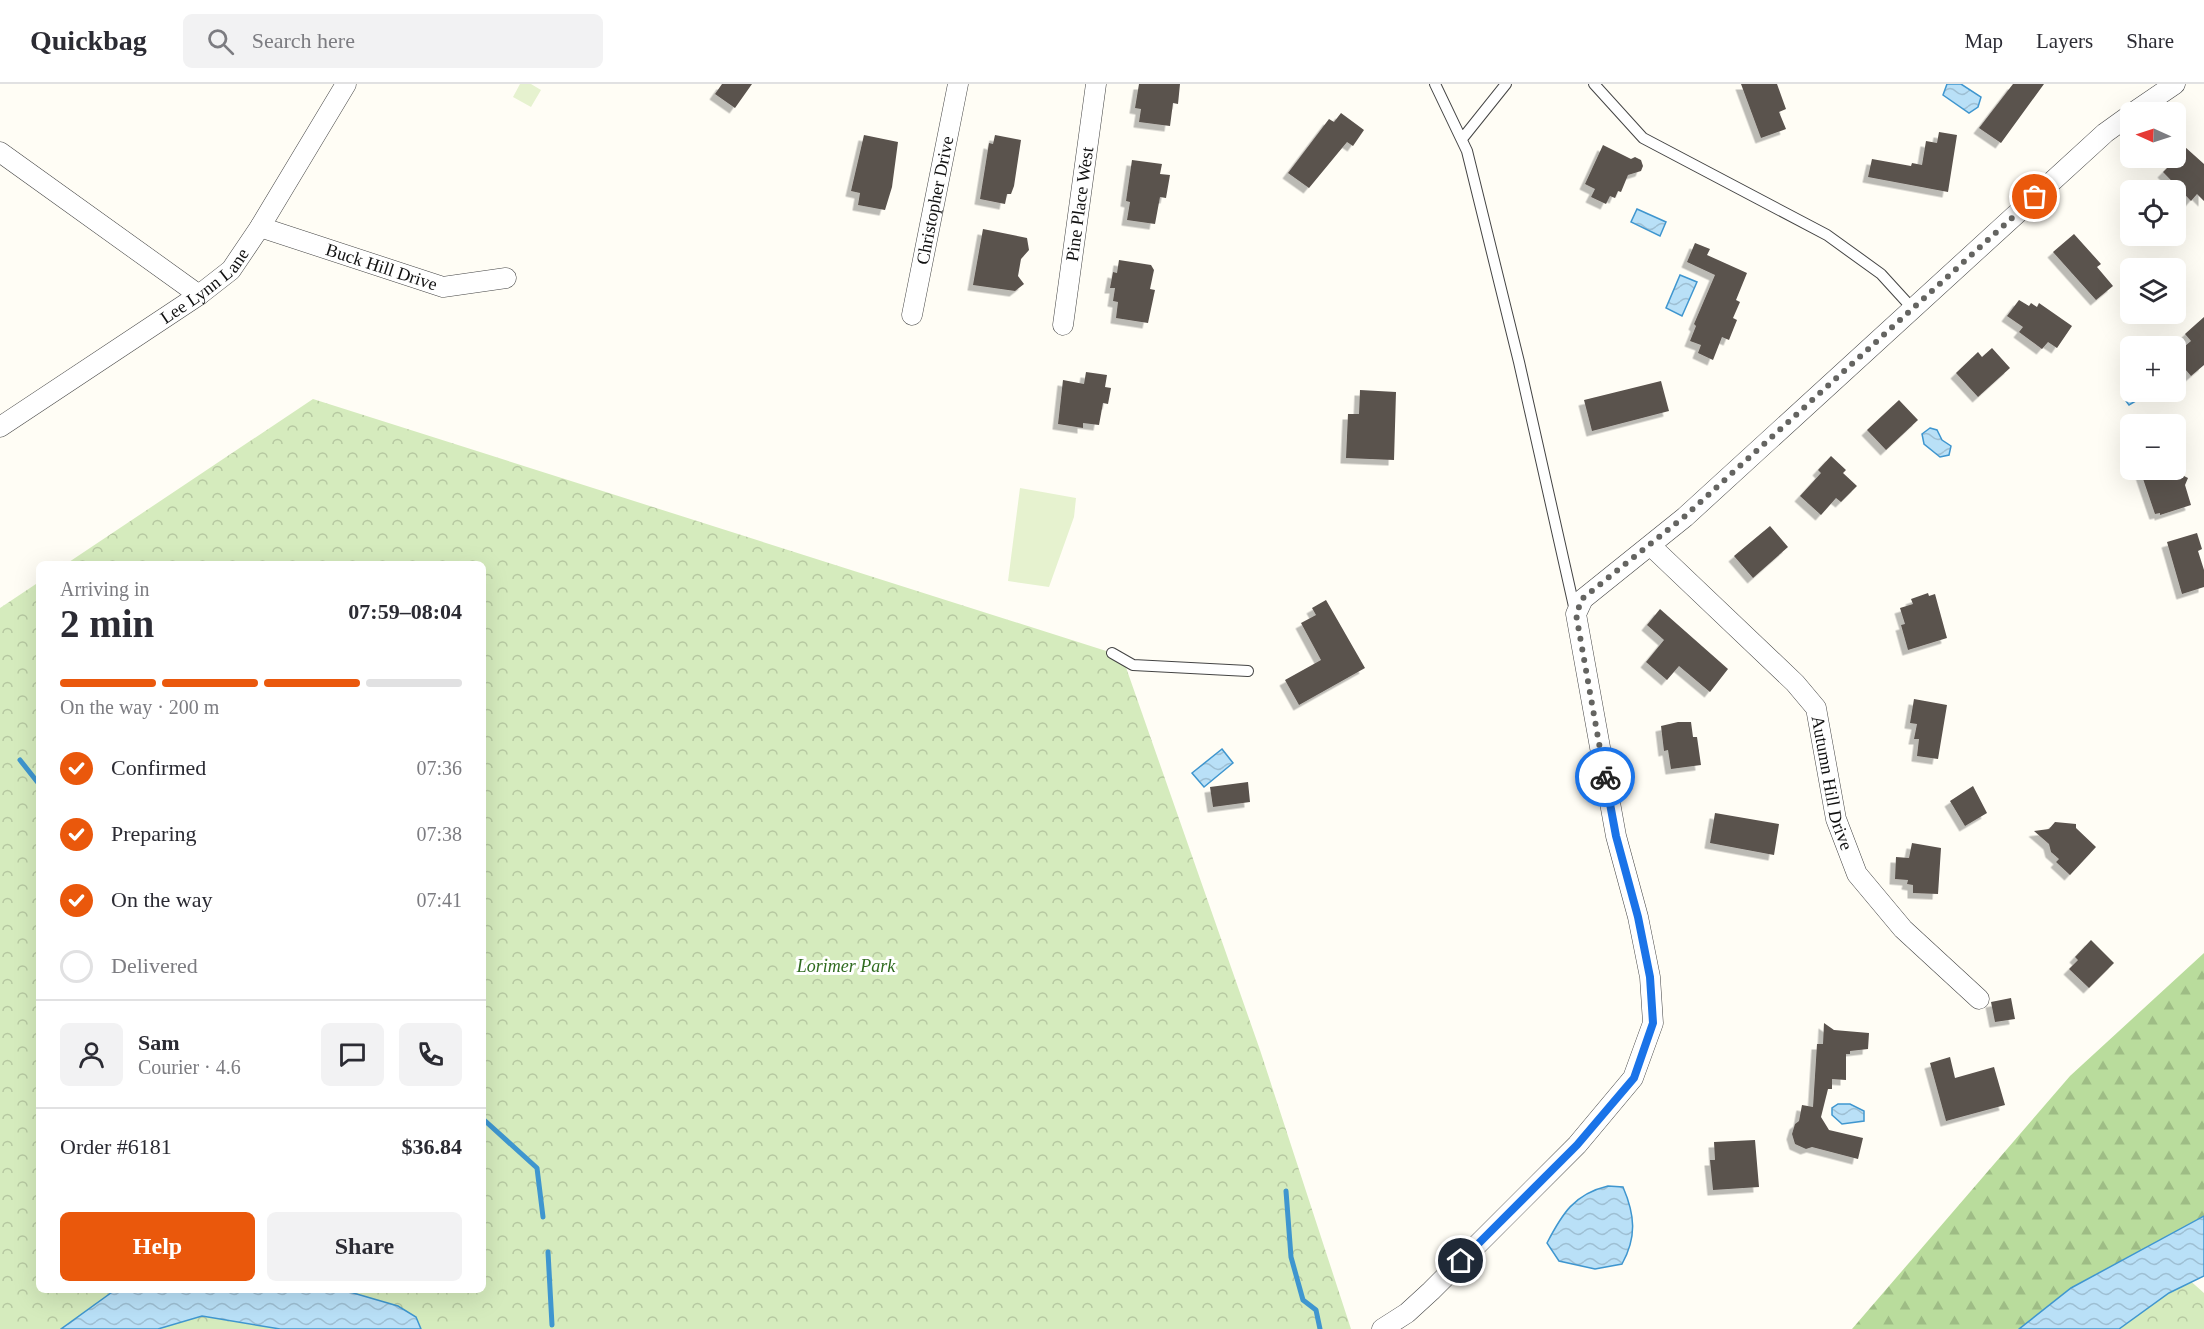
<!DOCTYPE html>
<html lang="en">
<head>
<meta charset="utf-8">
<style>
	:root { --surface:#fff; --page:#f2f2f3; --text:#2b2b33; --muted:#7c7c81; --line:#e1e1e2; --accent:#ea580c }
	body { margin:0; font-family:"Times New Roman",serif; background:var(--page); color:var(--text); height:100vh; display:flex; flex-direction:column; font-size:22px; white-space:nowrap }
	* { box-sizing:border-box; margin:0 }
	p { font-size:20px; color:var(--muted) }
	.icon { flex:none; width:33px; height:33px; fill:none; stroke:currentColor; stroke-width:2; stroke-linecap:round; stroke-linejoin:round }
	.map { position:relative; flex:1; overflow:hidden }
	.sheet { position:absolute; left:36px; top:477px; width:450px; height:732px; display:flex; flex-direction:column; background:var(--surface); border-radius:9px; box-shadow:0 6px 24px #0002 }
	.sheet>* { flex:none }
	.needle { width:39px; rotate:273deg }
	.controls { position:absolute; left:2120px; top:18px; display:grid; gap:12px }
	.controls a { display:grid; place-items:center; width:66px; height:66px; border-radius:9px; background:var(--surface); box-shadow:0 6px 24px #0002; font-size:30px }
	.pin { position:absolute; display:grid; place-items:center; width:51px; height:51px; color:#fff; margin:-26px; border:3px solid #fff; border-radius:50%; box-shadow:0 2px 6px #0007 }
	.courier { position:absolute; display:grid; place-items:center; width:60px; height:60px; margin:-30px; border:4px solid #1a73e8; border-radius:50%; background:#fff; color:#222; box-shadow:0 2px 8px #0007 }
	.overview em { font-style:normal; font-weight:600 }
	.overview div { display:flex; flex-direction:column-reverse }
	.overview { display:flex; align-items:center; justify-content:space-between; height:102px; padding:0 24px }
	h1 { font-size:39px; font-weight:600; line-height:45px }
	.bar { display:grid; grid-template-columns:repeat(4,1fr); gap:9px 6px; align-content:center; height:72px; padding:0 24px }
	.bar i { height:8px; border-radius:4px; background:var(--line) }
	.bar .active { background:var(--accent) }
	.bar p { grid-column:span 4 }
	.line { display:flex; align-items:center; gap:15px; padding:0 24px; border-top:2px solid var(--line) }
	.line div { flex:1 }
	.round { display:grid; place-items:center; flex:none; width:63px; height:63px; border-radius:9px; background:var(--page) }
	ol { padding:0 24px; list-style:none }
	li { display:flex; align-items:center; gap:18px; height:66px }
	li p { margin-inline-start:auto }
	li .icon { padding:6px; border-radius:50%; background:var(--accent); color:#fff; stroke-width:4 }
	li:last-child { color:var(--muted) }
	li i { width:33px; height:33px; border:3px solid var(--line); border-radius:50% }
	.cta { display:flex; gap:12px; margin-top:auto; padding:12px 24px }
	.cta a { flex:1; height:69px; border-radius:9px; background:var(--accent); color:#fff; font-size:24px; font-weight:600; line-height:69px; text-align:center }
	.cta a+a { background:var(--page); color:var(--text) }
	header { display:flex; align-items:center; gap:36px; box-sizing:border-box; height:84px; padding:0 30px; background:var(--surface); border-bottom:2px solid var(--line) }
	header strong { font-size:28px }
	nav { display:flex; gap:33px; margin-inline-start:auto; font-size:21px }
	.search { width:420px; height:54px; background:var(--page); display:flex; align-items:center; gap:15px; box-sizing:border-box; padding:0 21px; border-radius:9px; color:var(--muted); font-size:22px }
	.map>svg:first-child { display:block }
	.forest { fill:url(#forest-firs) }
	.park { fill:url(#park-crowns) }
	.pitch { fill:#e6f2cf }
	.water { fill:url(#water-waves); stroke:#3f96cf; stroke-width:1.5 }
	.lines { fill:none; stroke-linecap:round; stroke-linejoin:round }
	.stream { stroke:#3f96cf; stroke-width:5 }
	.building { fill:#5a524d; filter:url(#shadow) }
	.lane-casing { stroke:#444; stroke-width:12 }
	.street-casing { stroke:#444; stroke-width:21 }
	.lane { stroke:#fff; stroke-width:10 }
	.street { stroke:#fff; stroke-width:20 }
	.done { stroke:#646461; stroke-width:6; stroke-dasharray:0 10.8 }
	.route { stroke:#1a73e8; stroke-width:8 }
	.labels { text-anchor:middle; stroke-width:6; stroke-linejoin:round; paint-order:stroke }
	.street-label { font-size:18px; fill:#111; stroke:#fff }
	.park-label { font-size:18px; font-style:italic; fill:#2f6b1f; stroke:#fff }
</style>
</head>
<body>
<header>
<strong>Quickbag</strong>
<div class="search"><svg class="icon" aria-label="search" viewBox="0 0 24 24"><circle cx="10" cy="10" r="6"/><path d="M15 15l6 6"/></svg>Search here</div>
<nav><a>Map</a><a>Layers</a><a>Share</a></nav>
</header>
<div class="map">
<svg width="2204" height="1245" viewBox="0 0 2204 1245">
	<defs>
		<pattern id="forest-firs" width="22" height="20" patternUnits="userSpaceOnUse" patternTransform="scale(1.5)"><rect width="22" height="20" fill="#b9dc9c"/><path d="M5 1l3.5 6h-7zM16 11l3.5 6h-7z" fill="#9ebc85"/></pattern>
		<pattern id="park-crowns" width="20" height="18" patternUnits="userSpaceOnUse" patternTransform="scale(1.5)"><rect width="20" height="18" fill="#d5ebbd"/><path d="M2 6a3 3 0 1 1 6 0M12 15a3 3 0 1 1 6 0" fill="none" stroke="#b6c8a1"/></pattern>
		<pattern id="water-waves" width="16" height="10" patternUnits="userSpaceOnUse" patternTransform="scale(1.5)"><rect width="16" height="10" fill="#b9e0f7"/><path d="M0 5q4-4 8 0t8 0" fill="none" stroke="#9ebfd3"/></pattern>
		<filter id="shadow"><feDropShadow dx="-5.5" dy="5.5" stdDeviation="0" flood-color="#0004"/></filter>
	</defs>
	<rect width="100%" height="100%" fill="#fffdf5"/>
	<path class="forest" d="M2204 869V1132L2071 1204 2019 1245H1852L2070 992Z"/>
	<path class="park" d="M313 315 1122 572 1260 966 1351 1245H0V524L39 498V1206H483V480H66Z
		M2160 1170 2204 1209V1245H2018Z"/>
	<path class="pitch" d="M520 0H531L541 6 531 23 513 13Z
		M1020 404 1076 414 1074 433 1049 503 1008 497Z"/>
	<path class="water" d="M1947 0H1961L1981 13 1978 23 1969 29 1943 11Z
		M1637 125 1666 138 1660 152 1631 138Z
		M1680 191 1697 198 1682 232 1666 224Z
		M2130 304V308L2154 309 2150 314 2139 315 2129 321 2126 317V306Z
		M1930 344 1937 346 1942 356 1951 362 1949 371 1940 373 1924 360 1922 350Z
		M1222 665 1233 679 1204 703 1192 689Z
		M1838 1020H1850L1864 1027V1037L1842 1040 1832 1031V1024Z
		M1608 1102 1623 1103C1635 1131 1637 1153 1622 1180L1595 1185 1559 1177 1547 1159C1562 1130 1574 1110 1608 1102Z
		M2204 1132V1192L2169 1209 2119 1245H2019L2071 1204Z
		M115 1206H343L398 1222 416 1233 421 1245H280L202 1232 158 1245H61Z"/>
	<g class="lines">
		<path class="stream" d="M20 676 39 700
			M483 1035 537 1084 543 1133
			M1286 1107 1291 1173 1303 1216 1316 1226 1320 1245
			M548 1168 552 1241"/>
	</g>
	<path class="building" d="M722 0H752L735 24 715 10Z
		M1139 0H1180L1178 20 1173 19 1170 42 1139 38 1141 25 1135 24Z
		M1741 0H1777L1786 25 1779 28 1786 45 1761 54Z
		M2013 0H2044L2001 59 1979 44Z
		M1341 29 1364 46 1353 62 1347 58 1309 104 1288 89 1329 35 1334 38Z
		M1939 48 1957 51 1948 108 1868 93 1872 75 1911 82 1912 79 1922 81 1926 57 1937 59Z
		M864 51 898 58 892 103 885 126 858 121 860 109 851 107Z
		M995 51 1021 56 1014 102 1011 110H1007L1005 120 980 115 989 59 993 60Z
		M2175 54 2204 80V117L2197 110 2191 117 2163 88 2175 76Z
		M1603 61 1631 75 1635 73 1641 76 1643 82 1641 87 1628 91 1621 108 1618 107 1615 114 1610 112 1606 120 1591 113 1595 105 1585 100Z
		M1132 76 1162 80 1160 90 1170 91 1166 114 1160 113 1155 140 1127 136 1130 118 1126 117Z
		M983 145 1027 154 1029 166 1021 175 1018 192 1024 200 1015 207 973 201Z
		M2074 150 2101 180 2097 183 2113 202 2096 216 2053 168Z
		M1695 159 1710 165 1707 171 1747 189 1736 216 1740 218 1733 234 1737 236 1729 256 1722 253 1713 276 1698 269 1701 261 1690 257 1696 242 1694 240 1715 191 1687 178Z
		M1119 176 1151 181 1154 186 1150 205 1155 206 1148 239 1116 234 1118 218 1113 217 1115 204H1110L1113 188 1117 189Z
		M2019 216 2029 222 2031 219 2037 223 2039 219 2072 242 2057 264 2048 258 2042 265 2019 248 2023 243 2007 232Z
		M2204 233V281L2191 292 2179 278 2185 273 2179 267 2191 257 2185 250Z
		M1992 264 2010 284 1978 313 1956 289 1978 268 1982 273Z
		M1086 288 1107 291 1105 303 1111 304 1108 320 1103 319 1099 341 1083 339V344L1058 340 1063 296 1084 300Z
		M1661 297 1669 327 1592 347 1584 316Z
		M1360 306 1396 308 1394 376 1346 374 1348 330H1359Z
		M1899 316 1918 336 1886 366 1867 346Z
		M1831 372 1846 386 1843 389 1857 402 1841 418 1836 414 1821 431 1800 412 1821 389 1818 386Z
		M2140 386H2181L2182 391 2188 394 2185 401 2191 421 2160 431V429L2155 430Z
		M1770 442 1788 463 1753 494 1734 472Z
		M2197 449 2202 465 2198 467 2204 486V503L2182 510 2167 458Z
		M1928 509 1929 512 1935 510 1947 554 1908 566 1901 541 1905 540 1900 524 1913 520 1911 515Z
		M1326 516 1365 584 1299 621 1285 596 1321 576 1301 539 1316 531 1312 524Z
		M1660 525 1728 585 1710 608 1679 582 1667 596 1646 578 1664 556 1647 541Z
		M1914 615 1947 621 1938 675 1917 672 1919 655H1914L1917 640 1910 639Z
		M1678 638H1691L1693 653H1697L1701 681 1671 685 1668 666 1664 667 1661 642Z
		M1248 698 1250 718 1213 723 1210 703Z
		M1973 702 1987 729 1965 742 1950 717Z
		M1715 729 1779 740 1774 771 1710 759Z
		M2055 738 2076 740V744L2096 763 2070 791 2056 778 2059 775 2051 768 2049 760 2034 747 2049 745Z
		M1912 759 1941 764 1938 810 1913 809V801L1907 800 1908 796 1895 795 1896 773 1909 774Z
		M2091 856 2114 879 2089 904 2069 885 2078 876 2075 873Z
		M2011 914 2015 935 1995 938 1991 918Z
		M1824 939 1834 946 1869 949 1868 965 1850 967V970H1846V996L1832 995V1005H1828L1821 1033 1829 1046 1863 1054 1858 1075 1812 1063 1806 1065 1795 1060 1792 1050 1795 1040 1799 1037 1802 1021 1813 1023 1817 960H1823Z
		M1950 973 1955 994 1994 983 2005 1021 1946 1037 1930 979Z
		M1755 1056 1759 1103 1713 1106 1710 1076H1715L1714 1058Z"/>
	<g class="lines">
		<defs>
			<path id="lane" d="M1435 0 1467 67 1519 278 1575 527
				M1594 0 1643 54 1827 151 1881 190 1912 224
				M1462 55 1506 0
				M1112 569 1133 581 1248 587"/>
			<g id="street">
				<path d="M2134 28 2175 0"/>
				<path d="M0 68 199 211"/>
				<path id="s1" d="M260 143 443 203 506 194"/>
				<path id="s2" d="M912 231 958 0"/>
				<path id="s3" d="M1063 241 1096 0"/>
				<path id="s4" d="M0 343 199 211 231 186 260 143 346 0"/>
				<path id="s5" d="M1651 462 1795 599 1816 624 1836 735 1857 790 1903 845 1979 915"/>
				<path d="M1382 1245 1407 1229 1431 1207 1577 1061 1633 994 1653 939 1650 893 1638 833 1616 752 1576 530 1583 515 1685 433 2105 49 2130 31"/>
			</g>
		</defs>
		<use href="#lane" class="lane-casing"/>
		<use href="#street" class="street-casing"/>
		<use href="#lane" class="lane"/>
		<use href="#street" class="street"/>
	</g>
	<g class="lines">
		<path class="done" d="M1605 693 1576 530 1583 514 1684 433 2035 113"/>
		<path class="route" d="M1461 1177 1577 1061 1634 994 1653 939 1650 893 1638 833 1616 752 1605 693"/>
	</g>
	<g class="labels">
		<g class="street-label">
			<text dy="6" stroke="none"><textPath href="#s2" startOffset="117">Christopher Drive</textPath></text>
			<text dy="6" stroke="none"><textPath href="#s3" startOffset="122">Pine Place West</textPath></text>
			<text dy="6" stroke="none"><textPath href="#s1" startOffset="128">Buck Hill Drive</textPath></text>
			<text dy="6" stroke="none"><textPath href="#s4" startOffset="249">Lee Lynn Lane</textPath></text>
			<text dy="6" stroke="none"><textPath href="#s5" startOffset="308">Autumn Hill Drive</textPath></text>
		</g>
		<g class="park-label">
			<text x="846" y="888">Lorimer Park</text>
		</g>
	</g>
</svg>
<div class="controls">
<a><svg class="needle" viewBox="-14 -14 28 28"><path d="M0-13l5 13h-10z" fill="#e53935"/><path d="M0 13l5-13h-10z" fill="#7c7c81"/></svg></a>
<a><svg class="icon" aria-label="locate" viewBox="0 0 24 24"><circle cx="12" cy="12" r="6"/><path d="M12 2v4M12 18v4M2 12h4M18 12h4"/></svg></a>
<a><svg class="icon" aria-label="layers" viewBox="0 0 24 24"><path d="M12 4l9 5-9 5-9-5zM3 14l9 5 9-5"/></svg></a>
<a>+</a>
<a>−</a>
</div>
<div class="pin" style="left:2035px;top:113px;background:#ea580c"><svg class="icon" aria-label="bag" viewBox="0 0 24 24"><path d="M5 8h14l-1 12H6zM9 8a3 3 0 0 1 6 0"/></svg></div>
<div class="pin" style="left:1461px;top:1177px;background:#1f2937"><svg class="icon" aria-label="home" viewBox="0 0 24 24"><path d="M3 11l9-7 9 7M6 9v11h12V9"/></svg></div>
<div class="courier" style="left:1605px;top:693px"><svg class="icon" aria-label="bike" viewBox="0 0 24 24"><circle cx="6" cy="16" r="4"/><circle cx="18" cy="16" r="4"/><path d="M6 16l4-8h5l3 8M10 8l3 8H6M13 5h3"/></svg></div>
<section class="sheet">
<div class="overview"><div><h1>2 min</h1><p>Arriving in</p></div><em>07:59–08:04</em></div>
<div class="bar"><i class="active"></i><i class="active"></i><i class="active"></i><i></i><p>On the way · 200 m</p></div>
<ol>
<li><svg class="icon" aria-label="check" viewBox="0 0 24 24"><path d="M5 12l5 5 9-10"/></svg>Confirmed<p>07:36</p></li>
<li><svg class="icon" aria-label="check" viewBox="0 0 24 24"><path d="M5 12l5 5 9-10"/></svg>Preparing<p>07:38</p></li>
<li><svg class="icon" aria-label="check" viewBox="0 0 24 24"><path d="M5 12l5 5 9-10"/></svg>On the way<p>07:41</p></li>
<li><i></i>Delivered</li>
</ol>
<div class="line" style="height:108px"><a class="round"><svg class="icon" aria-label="person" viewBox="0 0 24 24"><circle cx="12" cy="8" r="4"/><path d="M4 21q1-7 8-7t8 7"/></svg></a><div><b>Sam</b><p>Courier · 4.6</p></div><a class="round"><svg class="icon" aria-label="chat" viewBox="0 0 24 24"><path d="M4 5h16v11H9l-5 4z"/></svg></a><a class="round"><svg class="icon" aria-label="phone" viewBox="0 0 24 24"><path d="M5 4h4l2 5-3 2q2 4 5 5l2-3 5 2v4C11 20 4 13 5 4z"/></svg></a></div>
<div class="line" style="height:78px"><div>Order #6181</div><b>$36.84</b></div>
<div class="cta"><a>Help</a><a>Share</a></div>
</section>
</div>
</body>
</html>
